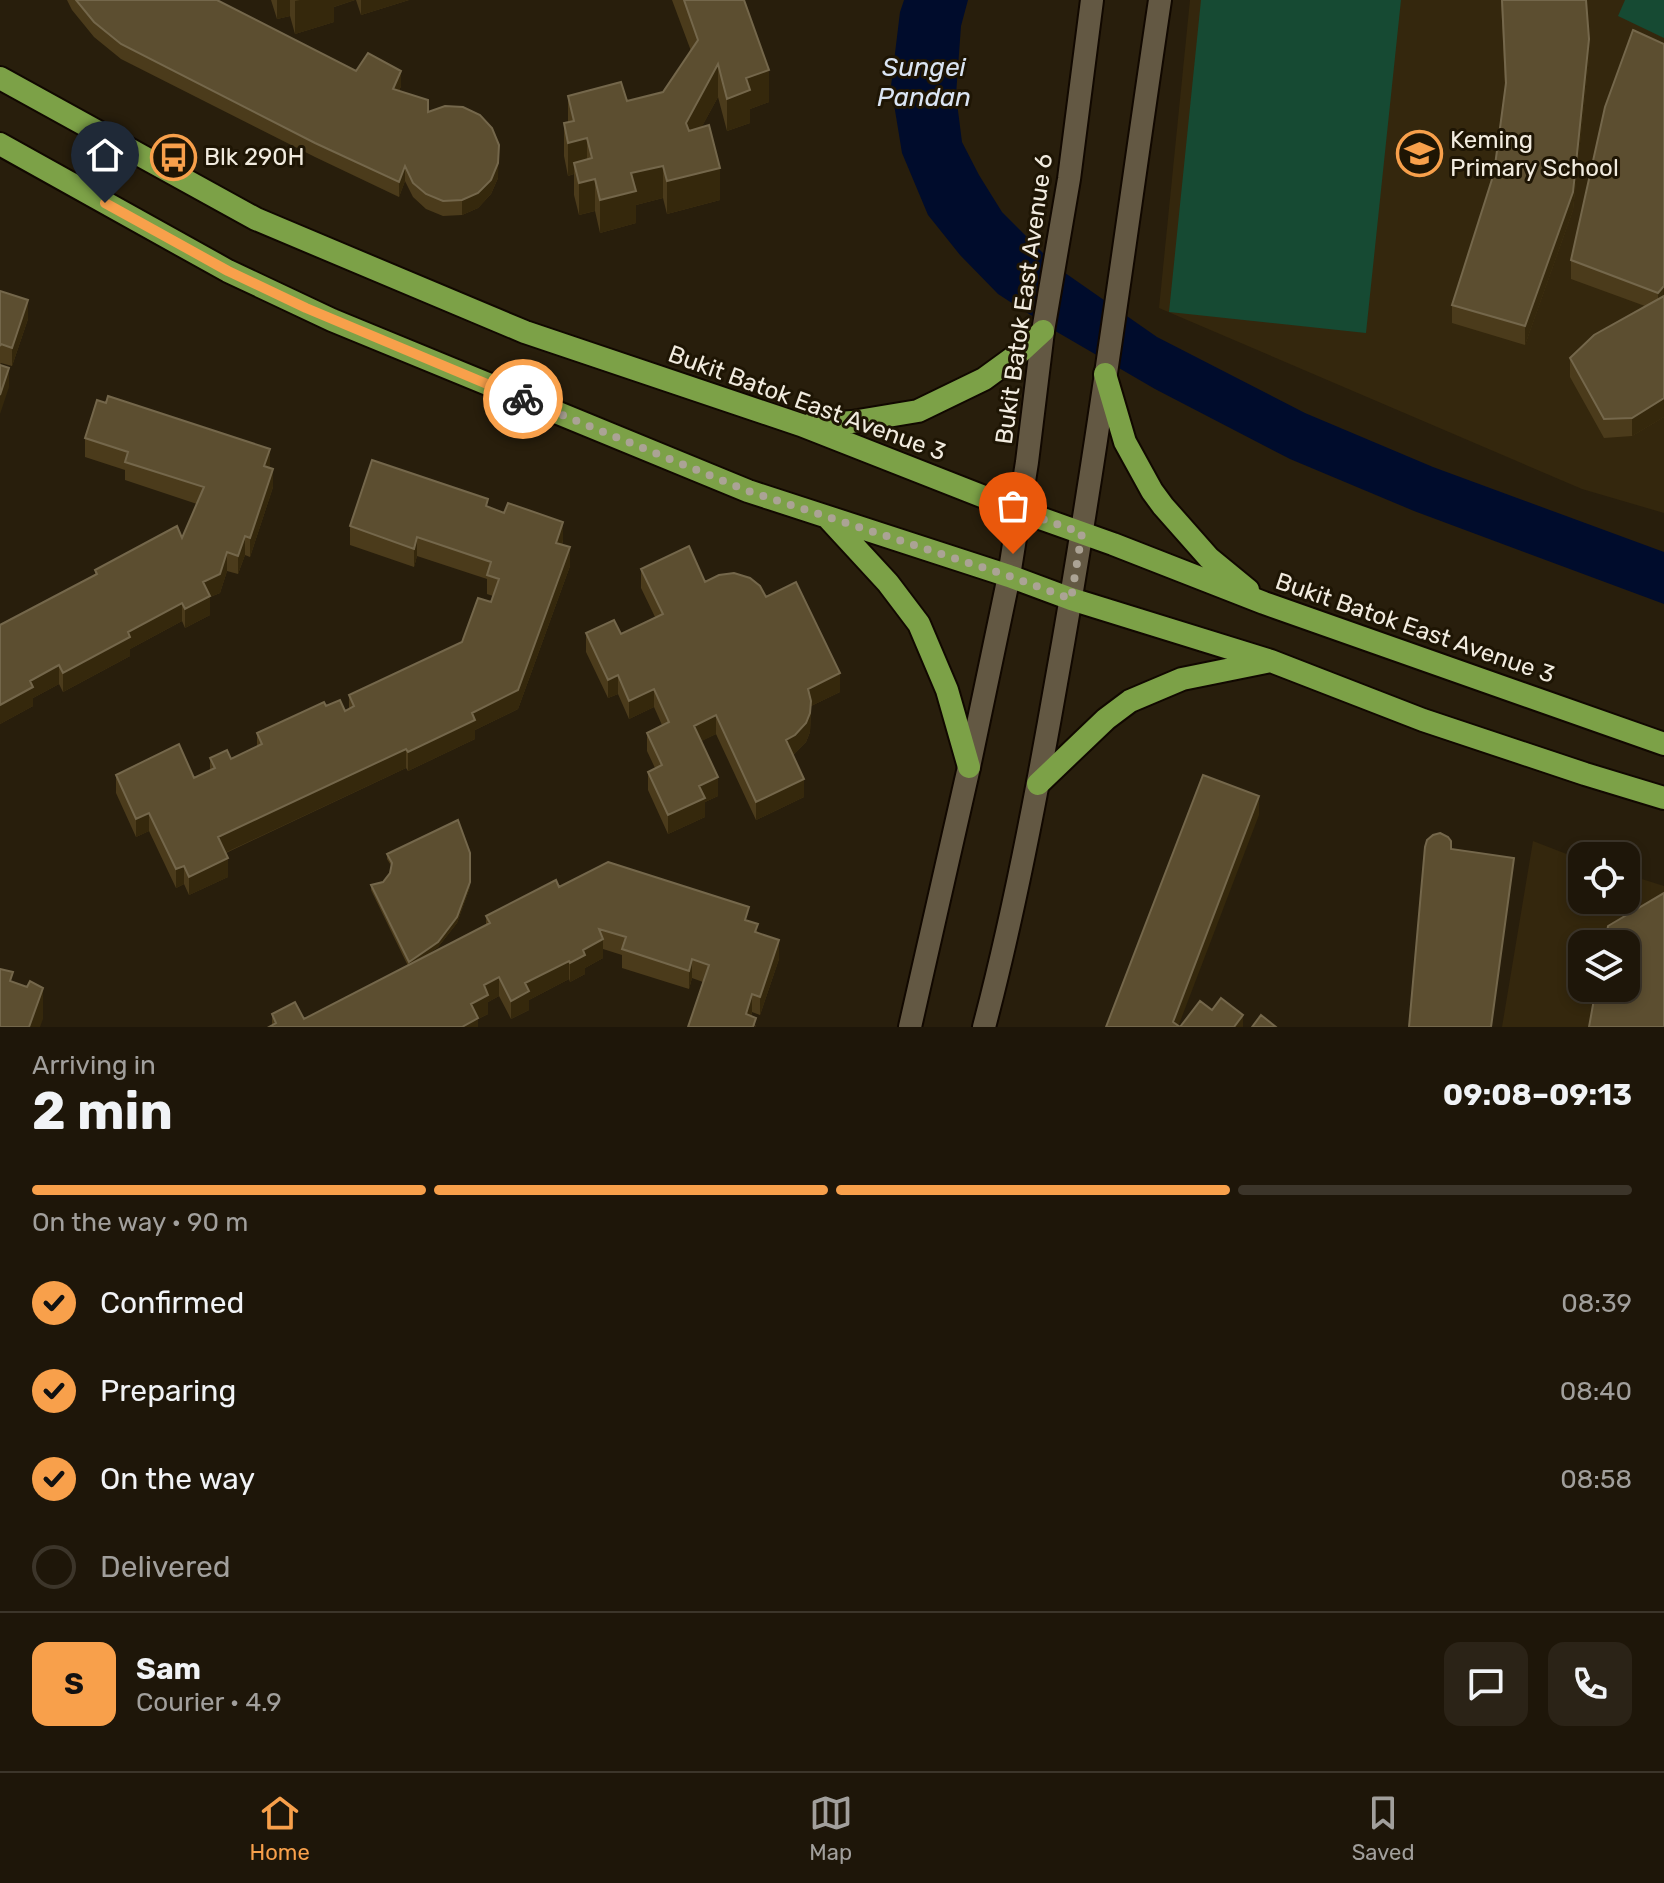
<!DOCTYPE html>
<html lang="en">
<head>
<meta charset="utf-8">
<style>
	:root { --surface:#1e1609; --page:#2b2317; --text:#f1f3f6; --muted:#a19f9c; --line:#3c352a; --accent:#f8a04b }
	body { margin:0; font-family:Rubik,sans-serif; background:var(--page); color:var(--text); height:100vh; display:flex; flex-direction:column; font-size:30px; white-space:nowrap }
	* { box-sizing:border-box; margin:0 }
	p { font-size:26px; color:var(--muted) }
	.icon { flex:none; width:44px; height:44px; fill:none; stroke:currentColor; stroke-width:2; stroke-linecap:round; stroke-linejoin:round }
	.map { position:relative; height:1027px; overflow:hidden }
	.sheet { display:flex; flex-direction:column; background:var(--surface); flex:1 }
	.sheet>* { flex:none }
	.buttons { position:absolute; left:1568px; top:842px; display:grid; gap:16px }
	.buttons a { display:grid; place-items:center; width:72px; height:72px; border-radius:16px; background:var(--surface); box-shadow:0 4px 12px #0003,0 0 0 2px var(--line); font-size:40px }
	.pin { position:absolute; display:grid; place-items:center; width:68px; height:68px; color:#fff; margin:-82px -34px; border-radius:50% 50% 50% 0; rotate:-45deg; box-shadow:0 0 8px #0007 }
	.pin .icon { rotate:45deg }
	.courier { position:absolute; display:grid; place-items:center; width:80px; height:80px; margin:-40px; border:6px solid #f8a04b; border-radius:50%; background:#fff; color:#222; box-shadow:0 2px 10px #0007 }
	.head em { font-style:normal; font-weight:700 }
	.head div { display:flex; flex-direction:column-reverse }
	.head { display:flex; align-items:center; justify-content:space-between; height:136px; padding:0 32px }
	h1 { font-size:52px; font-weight:700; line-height:60px }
	.bar { display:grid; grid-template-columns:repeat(4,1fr); gap:12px 8px; align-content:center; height:96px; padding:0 32px }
	.bar i { height:10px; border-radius:6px; background:var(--line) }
	.bar .on { background:var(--accent) }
	.bar p { grid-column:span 4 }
	.line { display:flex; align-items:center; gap:20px; padding:0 32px; border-top:2px solid var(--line) }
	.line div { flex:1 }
	.round { display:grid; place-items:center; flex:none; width:84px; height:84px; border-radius:16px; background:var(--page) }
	ol { padding:0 32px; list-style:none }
	li { display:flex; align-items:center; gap:24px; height:88px }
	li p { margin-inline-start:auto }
	li .icon { padding:8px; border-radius:50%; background:var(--accent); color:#111; stroke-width:4 }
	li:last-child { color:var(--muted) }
	li i { width:44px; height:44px; border:4px solid var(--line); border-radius:50% }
	.dock { display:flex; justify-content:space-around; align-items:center; height:112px; border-top:2px solid var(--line); background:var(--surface); font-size:22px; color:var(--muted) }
	.dock a { display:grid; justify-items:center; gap:4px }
	.dock .on { color:var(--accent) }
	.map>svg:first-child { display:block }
	.built { fill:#34270d; fill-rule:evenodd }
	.green { fill:#164a33 }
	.water { fill:#000c2c }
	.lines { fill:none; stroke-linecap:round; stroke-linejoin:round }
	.secondary-casing { stroke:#110800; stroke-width:26 }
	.primary-casing { stroke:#110800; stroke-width:26 }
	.secondary { stroke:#635843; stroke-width:22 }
	.primary { stroke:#7ca147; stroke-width:22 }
	.wall { fill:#4b3b1b }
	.shaded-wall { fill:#35280c }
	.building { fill:#5c4e30; stroke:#74674b; stroke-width:2 }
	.done { stroke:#aba395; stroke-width:8; stroke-dasharray:0 14.4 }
	.route { stroke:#f8a04b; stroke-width:10 }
	.labels { text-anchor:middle; stroke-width:6; stroke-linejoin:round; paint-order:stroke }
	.poi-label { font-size:24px; fill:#f1ebdf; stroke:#1e1504; text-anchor:start }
	.street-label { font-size:24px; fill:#f1ebdf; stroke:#1e1504 }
	.water-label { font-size:26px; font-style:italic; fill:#dae5f4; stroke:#1e1504 }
</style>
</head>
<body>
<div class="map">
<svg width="1664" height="1027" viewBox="0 0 1664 1027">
	<rect width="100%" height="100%" fill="#281e0c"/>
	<path class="built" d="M1190 0H1664V513L1582 489 1159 308Z
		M1533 841 1582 860V900H1626V874L1664 886V1027H1502ZM1582 944H1626V988H1582Z"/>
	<path class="green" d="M1201 0H1401L1366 333 1169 312Z
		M1625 0H1664V38L1618 16Z"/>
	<path class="water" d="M904 0H968L961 26 956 95 962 142 979 175 1002 212 1058 268 1157 337 1305 413 1433 467 1664 552V604L1414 511 1290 459 1155 389 1057 332 998 294 960 255 928 215 902 153 891 86 900 12Z"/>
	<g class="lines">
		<defs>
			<path id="secondary" d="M910 1027 969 767 1009 576 1027 462 1043 331 1069 179 1092 0
				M984 1027C1014 914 1036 798 1056 683 1097 456 1126 228 1160 0"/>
			<path id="primary" d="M0 78 256 219 525 332 801 425 1020 511 1113 544 1264 603 1664 744
				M0 144 228 271 332 320 748 491 1009 576 1071 599 1271 661 1423 720 1585 774 1664 798
				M1105 374 1125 442 1152 491 1163 506 1209 558 1248 590
				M810 425 852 422 918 411 984 379 1017 355 1043 331
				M829 519 888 583 919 624 947 690 969 767
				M1038 784 1106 719 1130 701 1182 679 1266 662"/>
		</defs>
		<use href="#secondary" class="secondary-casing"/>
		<use href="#primary" class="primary-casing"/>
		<use href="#secondary" class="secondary"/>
		<use href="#primary" class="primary"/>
	</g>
	<path class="wall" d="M67 0H217L356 71 401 86 399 91 428 111 498 178 491 194 478 208 462 215 443 216 426 209 413 197 405 181 399 197 315 157 121 59 94 37 72 10Z
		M271 0H355L334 7V22L295 34 290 16 277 19Z
		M356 0H409L361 15Z
		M672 0H744L769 102 750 109V123L727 131 718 97 701 128 720 200 667 214 663 198 636 205V223L600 233 595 211 579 215 574 195V174L568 176 564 156V123L568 122V96L627 101 663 92 691 51Z
		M1501 0H1586L1589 58 1573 210 1525 345 1452 323V305L1494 173 1505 88Z
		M1664 44V417L1632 436 1604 438 1570 377V358L1645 306 1571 279V260Z
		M0 291 28 319 12 366 1 363 0 365Z
		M85 438 270 468 273 487 250 557 245 555 238 574 227 571 220 593 210 597V615L185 628 182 621 130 649V656L63 692 59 684 33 698V706L0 724V625L95 575V570L182 538 197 504 125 480V470L85 457Z
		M488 507 563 540 562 545 570 566 518 709 475 730V739L408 771 406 768 226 853 228 877 189 895 184 884 176 888 149 831 136 837 116 793V775L194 778 210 770V758L231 759 257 747V733L326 706 345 711 349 709V695L462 642 491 602 493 596 487 594V579L417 556 414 567 350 545V526Z
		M641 569 705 582 766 597 840 692 811 706 810 732 806 742 793 755 804 797 756 820 716 734 701 741 718 796 705 802V817L668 834 648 790V772L655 768 647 751V733L662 725 654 707 629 719 618 694 608 698 586 652V633L621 634 655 617 641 588Z
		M387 854 470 887 457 923 438 947 422 958 486 925V916L559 887 749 921 779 959 760 1015 752 1012 751 1016 756 1027 703 982 692 978 689 989 622 968V955L603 949V958L585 968V974L570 982 569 979 529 1000V1010L511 1019 499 996 488 1002V1014L478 1019V1027L272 1026V1014L304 1019 408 966 371 890V885L383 882 390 873 392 867 387 859Z"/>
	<path class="shaded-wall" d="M277 0H290V16L277 19Z
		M300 0H355L334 7V22L295 34V1Z
		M361 0H409L361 15Z
		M1589 39V58L1573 210 1525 345V326Z
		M718 64V97L686 156V123Z
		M769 70V102L750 109V123L727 131V99L746 78Z
		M401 71V86L393 104V89Z
		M587 138V171L574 163V174L568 176V143Z
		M499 145 498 178 491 194 478 208 462 215V200Z
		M405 166V181L399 197V182Z
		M663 166V198L636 205V223L600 233V200L631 173Z
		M720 168V200L667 214V181Z
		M595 179V211L579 215V183Z
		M1664 286V305L1658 311V293Z
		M28 300V319L12 366V348Z
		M9 368V387L0 414V395Z
		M1664 398V417L1632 436V418Z
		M270 449V468L264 466Z
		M273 469V487L250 557V538Z
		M563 522V540L556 561V543Z
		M245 536V555L238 574V556Z
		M417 537V556L414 567V549Z
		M570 547V566L518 709 475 730V739L408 771V752L472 713Z
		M227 552V571L220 593 210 597V615L185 628V609L203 582Z
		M182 603V621L130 649V656L63 692V673L128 632Z
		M59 665V684L33 698V706L0 724V705L30 681Z
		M840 673V692L811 706 810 732 806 742 795 753 786 758V740L808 689Z
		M618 675V694L608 698V680Z
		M654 689V707L629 719V701Z
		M716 715V734L694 745V726Z
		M406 749V768L218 856V837Z
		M718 777V796L705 802V817L668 834V815L699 786Z
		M804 779V797L756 820V802Z
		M1259 796V815L1178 1027 1173 1022Z
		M149 813V831L136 837V819Z
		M228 858V877L189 895V877Z
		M184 866V884L176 888V869Z
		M470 882V887L457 923 438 947 409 967V962Z
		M603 939V958L585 968V974L570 982V963L583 950Z
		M779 940V959L760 1015V997Z
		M692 959V978L689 989V971Z
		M569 961V979L529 1000V1010L511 1019V1001L525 983Z
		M499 977V996L488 1002V1014L478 1019V1027H462L471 1004 484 985Z
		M43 988V1019L40 1027H29Z
		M752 994V1012L747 1027 746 1014Z
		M1243 1015V1027H1234Z"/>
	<path class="building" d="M76 0H217L356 71 368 53 401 71 393 89 428 100V112L445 106 463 107 480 115 492 128 499 145 498 163 491 180 478 193 462 200 443 201 426 194 413 183 405 166 399 182 315 143 121 44 94 22Z
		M684 0H744L769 70 746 78 750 90 727 99 718 64 686 123 689 131 709 125 720 168 667 181 663 166 631 173 636 191 600 200 595 179 579 183 574 163 592 158 587 138 568 143 564 123 574 121 568 96 621 82 627 101 663 92 698 40Z
		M1502 0H1586L1589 39 1573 192 1525 326 1452 305 1494 173 1506 83Z
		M1633 30 1664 44V286L1658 293 1571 260 1605 107Z
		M0 291 28 300 12 348 1 344 0 346Z
		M1664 296V398L1632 418 1604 419 1570 358 1594 335Z
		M0 365 9 368 0 395Z
		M108 396 270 449 264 466 273 469 250 538 245 536 238 556 227 552 220 574 203 582 210 596 185 609 182 603 128 632 130 637 63 673 59 665 30 681 33 687 0 705V625L97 574 95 570 177 526 182 538 204 487 125 462 128 452 85 438 97 400 106 403Z
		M372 460 488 499 486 506 504 513 508 503 563 522 556 543 570 547 518 690 472 713 475 720 408 752 406 749 218 837 228 858 189 877 184 866 176 869 149 813 136 819 116 775 179 744 194 778 215 768 210 758 227 750 231 759 262 744 257 733 324 702 326 706 340 700 345 711 354 706 349 695 462 642 478 598 491 602 499 579 487 575 491 562 417 537 414 549 350 526Z
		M689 546 705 582 719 575 734 573 750 578 760 586 766 597 796 582 840 673 808 689 811 701 810 713 806 723 795 735 786 740 804 779 756 802 716 715 694 726 718 777 699 786 705 798 668 815 648 772 662 765 647 733 669 722 654 689 629 701 618 675 608 680 586 633 614 620 621 634 663 614 641 569Z
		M1203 775 1259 796 1173 1022 1180 1027H1106Z
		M458 820 470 853V882L457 917 438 942 409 962 371 885 383 882 390 873 392 863 387 854Z
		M1440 833 1448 837 1451 841V849L1514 858 1491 1027H1409L1425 847 1427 840 1433 835Z
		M608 862 749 907 745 920 758 924 755 932 779 940 760 997 752 994 746 1014 756 1018 753 1027H688L709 965 692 959 689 971 622 949 626 937 599 929 603 939 583 950 585 955 570 963 569 961 525 983 529 991 511 1001 499 977 484 985 488 995 471 1004 478 1018 462 1027H269L276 1023 272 1014 295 1002 304 1019 490 923 486 916 556 880 559 887Z
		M1664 893V1027H1589L1596 988H1626V944H1605L1608 926Z
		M0 969 13 972 10 981 27 987 30 981 43 988 29 1027H0Z
		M1221 998 1243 1015 1234 1027H1180L1200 1001 1212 1010Z
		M1261 1015 1276 1027H1252Z"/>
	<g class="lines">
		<path class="done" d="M523 399 748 491 1009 576 1071 599 1082 533 1020 511 1013 554"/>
		<path class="route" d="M105 203 228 271 306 308 523 399"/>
	</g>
	<defs>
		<symbol id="school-ring" viewBox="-11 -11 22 22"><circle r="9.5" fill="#1e1504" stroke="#f8a04b" stroke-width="1.5"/><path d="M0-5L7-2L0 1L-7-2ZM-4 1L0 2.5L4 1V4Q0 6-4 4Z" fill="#f8a04b"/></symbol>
		<symbol id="bus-ring" viewBox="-11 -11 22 22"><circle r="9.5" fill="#1e1504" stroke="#f8a04b" stroke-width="1.5"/><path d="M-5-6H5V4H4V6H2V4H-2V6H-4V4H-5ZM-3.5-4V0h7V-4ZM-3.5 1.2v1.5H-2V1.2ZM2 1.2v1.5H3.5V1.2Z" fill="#f8a04b"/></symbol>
	</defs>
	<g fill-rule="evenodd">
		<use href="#school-ring" x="1394" y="128" width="51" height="51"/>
		<use href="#bus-ring" x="148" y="132" width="51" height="51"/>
	</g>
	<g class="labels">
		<g class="poi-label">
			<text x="1450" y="148">Keming<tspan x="1450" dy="28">Primary School</tspan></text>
			<text x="204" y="165">Blk 290H</text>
		</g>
		<g class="street-label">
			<text transform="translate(1024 299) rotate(-82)" y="8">Bukit Batok East Avenue 6</text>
			<text transform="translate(807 403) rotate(20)" y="8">Bukit Batok East Avenue 3</text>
			<text transform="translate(1415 628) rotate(19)" y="8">Bukit Batok East Avenue 3</text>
		</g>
		<g class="water-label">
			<text x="924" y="76">Sungei<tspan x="924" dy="30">Pandan</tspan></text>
		</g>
	</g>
</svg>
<div class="buttons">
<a><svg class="icon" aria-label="locate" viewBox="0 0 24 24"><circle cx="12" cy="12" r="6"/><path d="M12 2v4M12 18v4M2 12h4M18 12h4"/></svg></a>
<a><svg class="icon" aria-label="layers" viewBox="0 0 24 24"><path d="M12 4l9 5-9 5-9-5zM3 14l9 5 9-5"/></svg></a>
</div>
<div class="pin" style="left:1013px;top:554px;background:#ea580c"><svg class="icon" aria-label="bag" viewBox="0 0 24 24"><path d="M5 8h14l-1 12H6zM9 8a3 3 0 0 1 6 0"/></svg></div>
<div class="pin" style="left:105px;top:203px;background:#1f2937"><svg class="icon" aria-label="home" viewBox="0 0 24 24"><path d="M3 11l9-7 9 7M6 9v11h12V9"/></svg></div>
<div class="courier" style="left:523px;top:399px"><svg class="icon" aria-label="bike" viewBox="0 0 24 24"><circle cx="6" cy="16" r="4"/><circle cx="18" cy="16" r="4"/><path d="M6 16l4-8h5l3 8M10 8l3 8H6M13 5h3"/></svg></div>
</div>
<section class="sheet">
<div class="head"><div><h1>2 min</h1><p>Arriving in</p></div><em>09:08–09:13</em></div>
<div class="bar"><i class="on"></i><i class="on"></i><i class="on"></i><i></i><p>On the way · 90 m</p></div>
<ol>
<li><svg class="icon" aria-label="check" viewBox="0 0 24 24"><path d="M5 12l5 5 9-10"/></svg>Confirmed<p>08:39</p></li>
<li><svg class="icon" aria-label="check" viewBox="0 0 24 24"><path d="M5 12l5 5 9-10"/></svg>Preparing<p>08:40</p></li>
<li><svg class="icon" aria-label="check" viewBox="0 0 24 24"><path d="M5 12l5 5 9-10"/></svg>On the way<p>08:58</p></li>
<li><i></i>Delivered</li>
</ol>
<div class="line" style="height:144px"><b class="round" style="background:var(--accent);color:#111">S</b><div><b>Sam</b><p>Courier · 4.9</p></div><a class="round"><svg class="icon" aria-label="chat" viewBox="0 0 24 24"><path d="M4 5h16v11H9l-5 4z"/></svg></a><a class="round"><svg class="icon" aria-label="phone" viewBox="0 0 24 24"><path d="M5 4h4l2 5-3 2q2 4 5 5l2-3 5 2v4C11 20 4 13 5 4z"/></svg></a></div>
</section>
<nav class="dock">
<a class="on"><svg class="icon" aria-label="home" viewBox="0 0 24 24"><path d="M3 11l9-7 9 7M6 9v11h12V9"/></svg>Home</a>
<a><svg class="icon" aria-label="map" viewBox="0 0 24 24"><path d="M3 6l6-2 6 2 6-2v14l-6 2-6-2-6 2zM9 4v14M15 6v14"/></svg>Map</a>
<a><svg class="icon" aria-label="saved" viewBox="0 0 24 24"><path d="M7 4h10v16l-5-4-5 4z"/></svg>Saved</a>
</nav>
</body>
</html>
